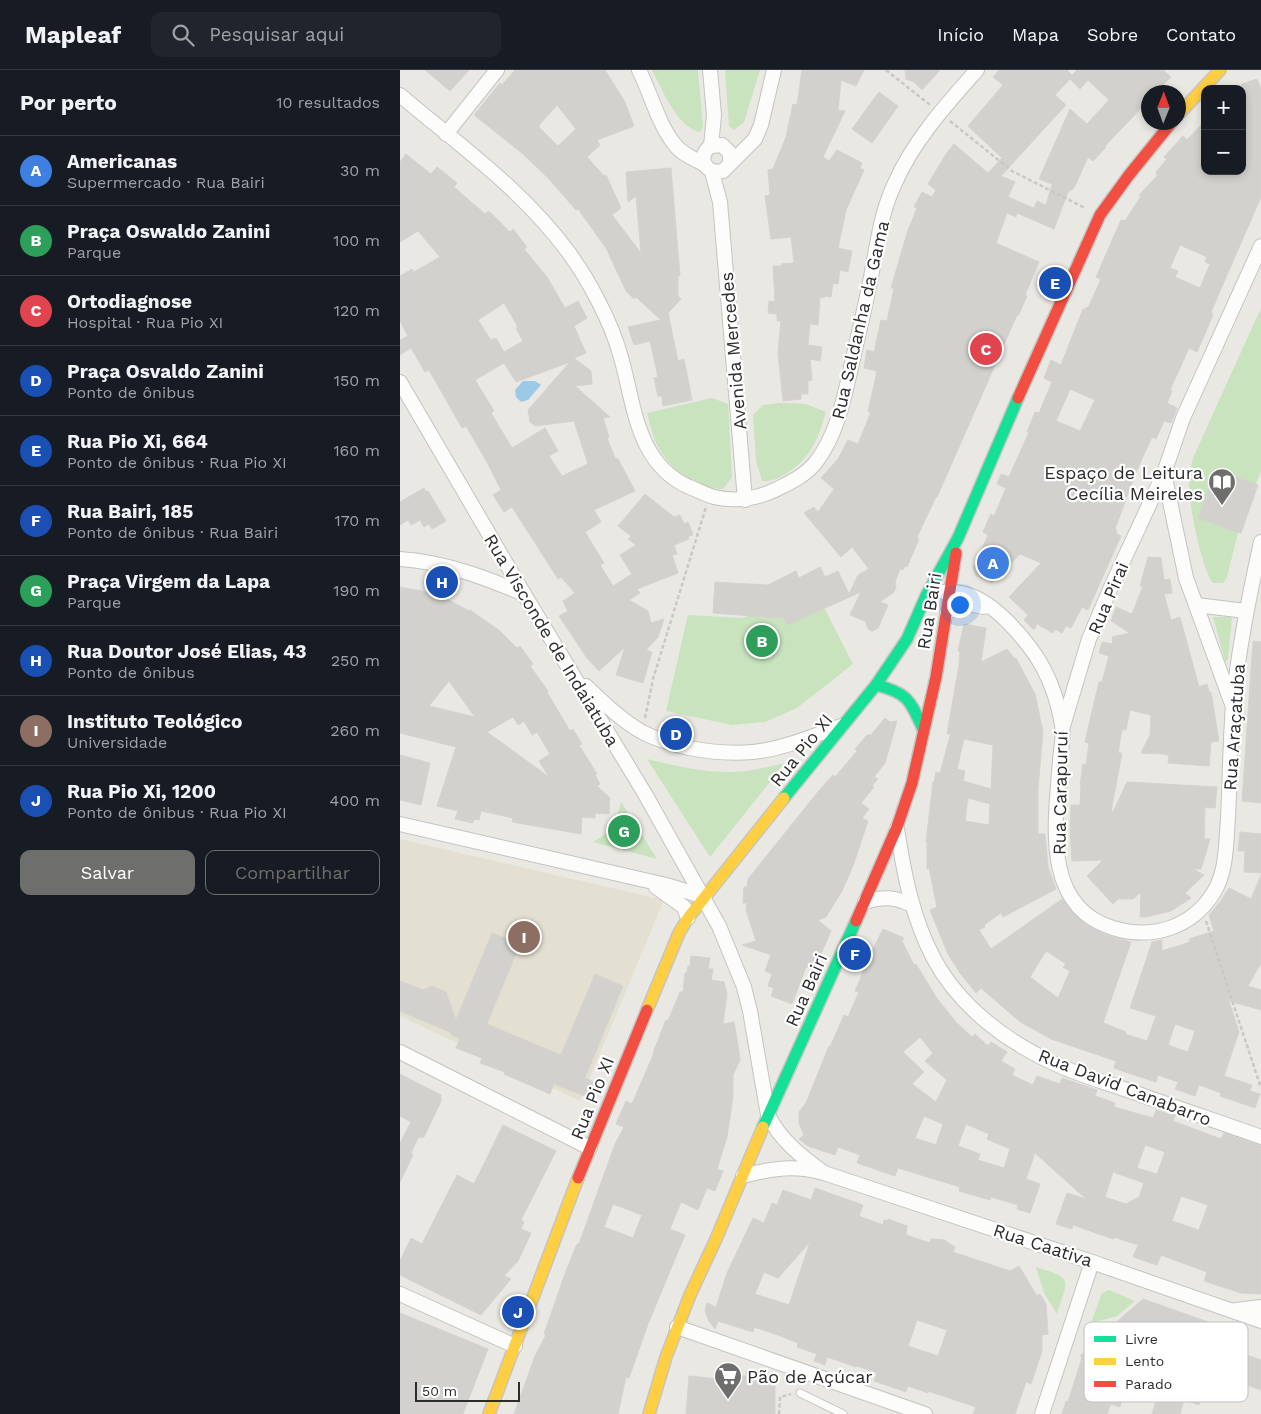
<!DOCTYPE html>
<html lang="pt">
<meta charset="utf-8">
<style>
:root{--surface:#171b24;--page:#20242c;--text:#f1f3f6;--muted:#9ea1a6;--line:#363941;--accent:#6e6e6c}
body{margin:0;font-family:"Work Sans",sans-serif;background:var(--page);color:var(--text)}
.controls{position:absolute;right:15px;top:15px;display:grid;overflow:hidden;border-radius:10px;box-shadow:0 2px 8px #0003}
.controls button{width:45px;height:45px;display:grid;place-items:center;padding:0;border:0;border-bottom:1px solid var(--line);background:var(--surface);color:var(--text);font:25px sans-serif}
.compass{position:absolute;left:741px;top:15px;width:45px;height:45px;border-radius:50%;background:var(--surface);box-shadow:0 2px 8px #0003;rotate:1deg}
.scale{position:absolute;left:15px;bottom:12px;width:105px;box-sizing:border-box;padding-left:5px;border:2px solid #2c2c2c;border-top:0;font-size:14px;line-height:18px;white-space:nowrap;color:#2c2c2c;-webkit-text-stroke:4px #fff;paint-order:stroke}
.you{position:absolute;left:559px;top:534px;width:18px;height:18px;margin:-12px;border:4px solid #fff;border-radius:50%;background:#1a73e8;box-shadow:0 0 0 8px #1a73e833}
.badge{display:grid;place-items:center;width:32px;height:32px;border-radius:50%;background:var(--accent);color:#fff;font-size:16px;font-weight:700}
.pin{position:absolute;translate:-50% -50%;border:2px solid #fff;box-shadow:0 1px 5px #0006}
.list{margin:0;padding:0;list-style:none}
h2{display:flex;justify-content:space-between;align-items:center;height:65px;margin:0;padding:0 20px;font-size:21px}
h2 small{font-size:16px;font-weight:400;color:var(--muted)}
.list li{display:grid;grid-template-columns:32px 1fr auto;gap:15px;align-items:center;box-sizing:border-box;height:70px;padding:0 20px;border-top:1px solid var(--line)}
.list b{display:block;font-size:19px;white-space:nowrap}
.list p{margin:0;font-size:16px;white-space:nowrap;color:var(--muted)}
.list em{font-size:16px;font-style:normal;color:var(--muted)}
.actions{display:flex;gap:10px;padding:15px 20px}
.actions a{flex:1;padding:11px 0;border:1px solid var(--accent);border-radius:10px;text-align:center;font-size:18px;color:var(--accent)}
.actions .main{background:var(--accent);color:#fff}
.icon{flex:none;width:28px;height:28px;fill:none;stroke:currentColor;stroke-width:2;stroke-linecap:round;stroke-linejoin:round}
.map{position:relative;flex:none;width:861px;height:1344px;overflow:hidden}
header{display:flex;align-items:center;gap:30px;box-sizing:border-box;height:70px;padding:0 25px;background:var(--surface);border-bottom:1px solid var(--line)}
header strong{font-size:24px}
nav{display:flex;gap:28px;margin-inline-start:auto;font-size:18px}
.search{width:350px;height:45px;background:var(--page);display:flex;align-items:center;gap:12px;box-sizing:border-box;padding:0 18px;border-radius:10px;color:var(--muted);font-size:19px}
main{display:flex}
aside{flex:1;background:var(--surface)}
.map>svg:first-child{display:block}
</style>
<header>
<strong>Mapleaf</strong>
<div class="search"><svg class="icon" aria-label="search" viewBox="0 0 24 24"><circle cx="10" cy="10" r="6"/><path d="M15 15l6 6"/></svg>Pesquisar aqui</div>
<nav><a>Início</a><a>Mapa</a><a>Sobre</a><a>Contato</a></nav>
</header>
<main>
<aside>
<h2>Por perto<small>10 resultados</small></h2>
<ul class="list">
<li><span class="badge" style="background:#3f7fe0">A</span><div><b>Americanas</b><p>Supermercado · Rua Bairi</p></div><em>30 m</em></li>
<li><span class="badge" style="background:#2e9e5b">B</span><div><b>Praça Oswaldo Zanini</b><p>Parque</p></div><em>100 m</em></li>
<li><span class="badge" style="background:#e0444e">C</span><div><b>Ortodiagnose</b><p>Hospital · Rua Pio XI</p></div><em>120 m</em></li>
<li><span class="badge" style="background:#1a4fb4">D</span><div><b>Praça Osvaldo Zanini</b><p>Ponto de ônibus</p></div><em>150 m</em></li>
<li><span class="badge" style="background:#1a4fb4">E</span><div><b>Rua Pio Xi, 664</b><p>Ponto de ônibus · Rua Pio XI</p></div><em>160 m</em></li>
<li><span class="badge" style="background:#1a4fb4">F</span><div><b>Rua Bairi, 185</b><p>Ponto de ônibus · Rua Bairi</p></div><em>170 m</em></li>
<li><span class="badge" style="background:#2e9e5b">G</span><div><b>Praça Virgem da Lapa</b><p>Parque</p></div><em>190 m</em></li>
<li><span class="badge" style="background:#1a4fb4">H</span><div><b>Rua Doutor José Elias, 43</b><p>Ponto de ônibus</p></div><em>250 m</em></li>
<li><span class="badge" style="background:#8d6e63">I</span><div><b>Instituto Teológico</b><p>Universidade</p></div><em>260 m</em></li>
<li><span class="badge" style="background:#1a4fb4">J</span><div><b>Rua Pio Xi, 1200</b><p>Ponto de ônibus · Rua Pio XI</p></div><em>400 m</em></li>
</ul>
<div class="actions"><a class="main">Salvar</a><a>Compartilhar</a></div>
</aside>
<div class="map">
<svg width="861" height="1344" viewBox="0 0 861 1344">
<rect width="100%" height="100%" fill="#eae8e2"/>
<polygon fill="#e4e0d1" points="0,769 264,830 180,1031 0,946"/>
<g fill="#c8e3be">
<path d="M252,0H298L303,57L300,62C277,57 262,19 252,0Z"/>
<polygon points="325,0 360,0 344,52 334,60 329,56"/>
<path d="M861,238V401L841,451L827,507L823,513H813C802,500 790,438 789,419C789,409 790,398 793,388Z"/>
<path d="M312,328L328,334L332,407L323,419C294,419 269,398 256,373C252,364 250,353 247,343Z"/>
<path d="M380,333L406,334L426,342C418,368 412,387 387,403C377,409 374,411 362,411L356,390L353,345L363,335Z"/>
<polygon points="415,520 453,594 397,638 365,652 332,655 266,641 288,545 341,548 385,536"/>
<polygon points="813,547 832,547 828,590 825,591"/>
<path d="M247,689C280,697 313,705 347,701C359,699 372,696 385,693L310,787Z"/>
<path d="M221,732L257,789L193,772C212,762 216,752 221,732Z"/>
<path d="M636,1197C674,1209 668,1208 657,1244L644,1223Z"/>
<polygon points="709,1220 735,1231 717,1246 691,1253 702,1223"/>
</g>
<polygon fill="#9cc9e6" points="123,311 135,311 141,315 128,330 121,332 116,327 115,320"/>
<g fill="#d3d1cd" stroke="#d5d3ce" fill-rule="evenodd">
<polygon points="25,0 69,0 50,21"/>
<path d="M115,0H205L224,30L234,56L197,70L200,75L187,87L204,106L206,105L221,138L212,145L241,183L236,126L228,132L226,102L271,98L280,206H278V226L281,229L268,243L278,291L284,289L292,330L263,336L262,326H258L254,308L258,307L250,271L234,275L228,257L261,250L236,227L234,229L226,221L206,178L178,139L176,140L149,109L123,84L74,45L100,13L102,15ZM157,35L176,59L158,76L139,57L140,54Z"/>
<polygon points="402,0 464,0 456,16 441,10 438,40 445,41 423,87 429,91 437,80 462,93 460,98 464,100 446,140 438,178 452,181 448,202 440,200 438,214 433,213 431,227 425,226 424,228 420,227 418,255 410,254 408,275 422,277 420,291 410,289 412,310 408,311 408,324 401,324 401,329 383,331 378,283 381,251 377,251 377,244 368,243 369,231 375,232 373,196 381,196 381,194 394,193 391,167 371,169 365,126 370,125 368,100 373,99 386,67 393,34 397,35"/>
<polygon points="505,0 540,0 522,20 514,12 506,9"/>
<path d="M599,0H667L672,5L677,0H763L771,7L756,22H748V31L705,76L706,77L693,91L688,87L674,118L668,122L654,159L617,143L616,147L607,143L596,173L639,192L625,225L627,226L618,246L617,245L537,427H536L518,465L517,469H519L507,497L505,496L503,500L500,499L495,512L496,517L494,522L480,532L488,535L478,558L472,561L468,559L465,551L450,545L461,522L387,555L383,546L377,548L313,543L315,512L368,515L396,501L399,508L420,497L425,507L438,501L449,524L458,505L469,499L452,477L441,487L404,443L414,437L418,442L434,419L421,408L438,389L448,370L458,374L471,342H468L477,301L464,298L467,280L474,282L481,250L487,251L494,218H491L507,163L517,138L514,137L522,122L532,127L536,120L528,114L546,84L554,74L588,103L602,88L568,56L603,15L593,7ZM670,9L680,19L688,10L709,30L687,54L670,39L639,109L652,114L646,135L637,131L634,138L608,127L615,112L601,106L666,35L655,25Z"/>
<path d="M857,9L861,19V127L811,242L813,245L797,282L789,278L770,320L772,321L767,333L777,338L771,353L764,351L756,369L752,367L736,402L715,459L717,460L716,463L721,466L688,540L682,537L671,558L666,556L662,563L655,559L653,563L637,554L634,560L624,550L628,545L609,527L641,493L620,484L592,513L576,506L573,498L588,465L583,462L591,444L594,446L606,418L597,414L601,404L609,407L629,362H627L635,342L639,343L652,312L644,308L651,290L661,295L683,239L685,240L686,237L688,238L701,209L696,207L721,150L725,151L741,126L739,125L757,106L756,102L767,89L764,87L783,66L787,70L805,51V101H842V14ZM780,175L807,187L805,192L810,194L800,218L775,207L778,201L770,198ZM670,319L695,330L680,361L656,351Z"/>
<polygon points="479,22 498,36 472,73 452,59"/>
<path d="M6,84L31,104L37,97L57,113L54,117L85,144L89,141L110,162L113,159L127,177L124,179L147,207L165,238L178,231L187,248L174,256L186,283L174,288L191,301L192,314L175,316L210,347L203,348L209,367L207,368L215,388L218,389L235,421L194,440L201,452L185,462L204,493L200,495L213,516L232,504L220,485L236,475L228,469L231,466L218,456L245,424L274,447L280,445L284,454L288,452L293,465L288,466L289,469L274,475L277,484L272,485L278,503L237,519L240,523L229,530L248,541L251,553L264,549L258,567L246,580L252,582L243,613L216,605L225,577L199,601L187,588L159,546L168,541L163,531L175,523L161,507L158,509L112,437L104,442L93,425L101,420L87,392L66,356L62,358L29,300L25,302L11,278L0,285V270L8,266L0,251V206L12,199L14,202L40,187L18,161L0,172V92ZM104,233L118,257L116,258L123,271L104,282L96,268L91,270L78,250ZM170,292L128,340L130,352L135,356L174,351L188,394L162,406L149,386L158,381L145,358L112,378L91,343L94,341L75,310L104,293L116,312Z"/>
<polygon points="815,400 858,415 841,463 798,448"/>
<polygon points="24,418 26,422 28,421 46,451 32,459 29,454 24,457 20,450 11,455 8,450 0,455 0,432"/>
<polygon points="748,487 761,488 764,510 770,509 772,523 764,524 771,550 780,547 799,617 807,614 809,622 811,622 819,671 811,672 809,696 768,693 769,685 766,685 766,684 741,683 750,665 751,645 730,640 726,660 722,660 718,683 722,683 711,742 713,742 727,712 817,717 815,738 805,737 804,769 810,769 801,799 793,799 804,805 785,823 791,828 771,841 746,847 740,847 741,822 733,829 718,829 713,834 687,806 703,790 672,791 670,759 671,735 680,735 681,715 680,715 683,694 686,695 689,673 685,672 689,654 699,612 702,612 709,586 699,583 702,572 713,574 712,567 730,563 711,551 716,537 732,544 743,516 740,516"/>
<path d="M0,517L22,521L45,528L69,541L70,540L100,561L117,578L120,576L133,594L130,596L148,621L147,622L170,661L173,659L182,674L179,675L197,704L195,705L200,714L197,716L210,728L209,744L195,743V748L182,747L181,764L112,752L113,748L81,741L79,750L74,749L73,753L55,749L58,741L37,736L56,677L0,663ZM49,611L75,647L29,636ZM113,647L118,655L124,651L132,665L137,662L150,684L139,691L149,707L87,662Z"/>
<path d="M564,554L586,558L581,592L607,579L615,589L616,588L635,624L643,662L638,719V764H645L648,797L656,819L603,847L601,843L584,855L585,857L579,860L591,879L662,829L686,855L706,865L731,872L703,953L726,962L725,964L747,971L756,946L730,938L752,872L762,870V881L790,872L789,869L814,861L809,845L820,832L829,818L851,829L861,805V893L848,916L861,920V940L829,931L839,962L824,1006L852,1015L850,1021L860,1024L855,1038L820,1026L821,1023L799,1015L795,1026L775,1019L778,1012L758,1005L756,1012L725,1002L714,998L716,991L651,969L619,951L581,918L576,923L560,903L548,884L530,840L537,837L529,798L527,799V772H526L533,712H534L536,702L540,703L550,666V664H547L559,595L560,581H558ZM564,669L593,675L591,719L563,711L565,701L557,699ZM568,728L590,734L589,755L565,751ZM646,881L666,894L663,897L670,901L658,928L630,907ZM775,954L795,961L788,982L768,975Z"/>
<polygon points="853,571 861,572 861,733 842,731"/>
<polygon points="485,648 490,652 497,651 485,693 474,707 478,709 472,716 474,717 461,733 469,739 462,748 468,751 453,796 442,821 426,847 418,850 431,861 414,900 406,897 392,934 371,926 374,918 368,916 372,904 365,901 371,885 342,875 356,871 346,840 347,833 343,833 344,817 347,817 348,809 417,723 433,705 435,707 457,681 455,679 467,665 471,665"/>
<polygon points="0,685 30,693 21,735 0,730"/>
<polygon points="840,762 861,764 861,803 844,802 845,781 838,781"/>
<path d="M483,859L504,868L502,871L514,895L516,894L536,927L556,952L572,967L575,964L588,976L591,972L607,982L601,991L615,999L612,1005L633,1015L637,1006L660,1014L662,1008L697,1020L695,1026L715,1033L714,1037L753,1048L756,1040L775,1046L773,1051L821,1069L824,1063L861,1076V1224L841,1223L804,1211L807,1202L761,1185L757,1195L733,1187L738,1175L714,1167L713,1169L673,1155L672,1159L656,1154L667,1123L686,1129L635,1083L626,1109L640,1114L630,1143L617,1139L618,1135L591,1127L590,1130L559,1121L560,1117L498,1098L495,1106L457,1093L460,1085L438,1077L435,1085L408,1076L399,1069L404,1065L399,1053V1042L406,1033L429,976L430,977L444,945L448,947L459,922L455,921L471,883ZM520,967L533,983L525,991L547,1010L536,1032L512,1014L524,1002L503,982ZM524,1046L543,1054L536,1075L515,1068ZM566,1054L589,1064L587,1069L610,1079L604,1098L578,1090L580,1084L558,1076ZM745,1075L765,1082L757,1104L737,1098ZM713,1102L744,1113L739,1127L726,1134L705,1127ZM781,1126L808,1135L799,1160L772,1151Z"/>
<polygon points="92,863 120,874 87,954 161,985 195,904 223,916 185,1008 197,1013 190,1028 154,1014 150,1024 104,1004 105,1002 80,993 82,988 56,978 60,968 51,965 52,963 0,941 0,911 23,920 32,916 46,922 56,950"/>
<path d="M291,886L310,888L308,899H313L311,910L324,912L327,924L323,954L334,952L338,975L340,990L333,1005V1026L327,1067L317,1099L323,1101L315,1121L307,1118L298,1140L281,1132L270,1159L285,1165L248,1254L229,1308L226,1307L218,1344H114L135,1286L146,1265L144,1264L166,1201L177,1174H179L215,1074L224,1057L216,1054L226,1031L232,1034L254,983H253L266,950L268,951L280,922H283L285,903H287L288,896H290ZM213,1134L242,1145L233,1168L204,1157Z"/>
<polygon points="0,1004 41,1025 41,1031 24,1067 18,1068 11,1083 13,1085 0,1112 0,1073 11,1052 0,1046"/>
<polygon points="103,1055 156,1081 121,1150 124,1152 121,1159 131,1163 118,1191 104,1206 111,1209 81,1245 0,1205 0,1191 11,1168 22,1174 57,1105 74,1114"/>
<path d="M415,1118L463,1135L459,1146L483,1155L484,1150L487,1151L488,1149L507,1156L506,1165L530,1173L531,1169L544,1170L555,1177L553,1182L610,1201L619,1196L637,1226L640,1224L646,1234L648,1264L642,1265V1281L631,1314L626,1312L615,1344H573L576,1337L528,1321V1323L508,1316L506,1322L474,1311L477,1303L457,1296L456,1297L427,1287L425,1295L414,1291L417,1284L397,1277L398,1273L378,1265L354,1257L353,1262L318,1251L315,1259L309,1251L305,1241L307,1233L316,1237L327,1203L353,1148L364,1153L372,1133L377,1135L383,1120L411,1130ZM410,1172L389,1235L355,1224L364,1202L378,1208ZM517,1250L547,1260L538,1286L508,1276Z"/>
<polygon points="743,1229 825,1258 799,1335 784,1330 780,1344 752,1344 759,1322 739,1315 734,1330 723,1327 720,1337 711,1334 707,1344 662,1344 666,1331 668,1332 682,1288 680,1286 696,1271 701,1275 716,1259 713,1255"/>
<polygon points="0,1243 88,1279 63,1344 0,1344"/>
<polygon points="841,1283 861,1290 861,1320 832,1310"/>
<polygon points="346,1301 361,1302 360,1312 370,1313 370,1316 375,1316 375,1344 286,1344 289,1306 318,1309 318,1304 346,1306"/>
</g>
<g fill="none" stroke-linecap="round" stroke-linejoin="round">
<g stroke="#c4c3c2" stroke-width="9">
<polyline id="lane" points="400,1323 443,1344"/>
</g>
<g stroke="#c4c3c2" stroke-width="16">
<g id="street">
<path d="M239,0C251,24 258,54 275,75C282,84 294,89 304,94"/>
<polyline points="310,0 314,45 311,76"/>
<path d="M0,25C59,75 123,120 169,183C189,210 211,252 220,284C235,334 235,392 289,417C298,420 306,425 314,427C336,432 357,429 377,419C391,412 406,405 416,392C436,366 443,333 450,302C457,270 465,238 471,207C477,175 481,142 495,113C514,70 546,35 577,0"/>
<polyline points="46,64 97,0"/>
<path d="M330,93V83L322,75L311,76C296,86 305,105 323,101L355,69L361,55L374,0"/>
<polyline points="312,102 320,132 345,430"/>
<path d="M0,312L124,524L245,724L319,856L344,917L350,941L368,1045C380,1070 402,1087 424,1103"/>
<polyline points="764,403 786,508 832,634"/>
<path d="M0,489C44,492 84,507 124,524"/>
<path d="M543,522C571,520 590,534 609,553C639,584 654,611 662,654C664,665 661,679 660,690C656,748 640,836 713,858C752,870 792,858 814,822C827,801 826,772 828,748C830,710 830,673 833,635C838,580 849,526 861,472"/>
<polyline points="796,535 846,541"/>
<path d="M547,543C559,530 567,534 584,537"/>
<path d="M186,616C204,633 221,650 242,662C257,670 272,674 289,678C310,682 331,684 353,682C383,679 413,666 441,656"/>
<polyline points="663,656 689,569 711,517 764,403 783,348 861,176"/>
<polyline points="0,754 266,815 305,827"/>
<path d="M497,759C504,803 512,847 533,887C559,937 609,974 660,996C685,1007 711,1014 736,1023C777,1038 819,1052 861,1067"/>
<polyline points="256,817 284,837 288,848"/>
<path d="M465,832C483,826 495,827 512,835"/>
<polyline points="0,982 190,1078"/>
<path d="M343,1106C374,1098 394,1095 424,1103L692,1192L861,1251"/>
<polyline points="0,1224 115,1276"/>
<polyline points="836,1240 861,1237"/>
<polyline points="277,1257 525,1344"/>
<polyline points="642,1344 692,1192"/>
</g>
</g>
<g stroke="#c6c5c2" stroke-width="14">
<g id="fast">
<path d="M476,615C508,623 510,630 523,659"/>
<polyline points="384,728 476,615 507,569 526,526 558,468 618,328"/>
<polyline points="363,1057 456,851"/>
</g>
</g>
<g stroke="#c6c5c2" stroke-width="14">
<g id="slow">
<polyline points="778,45 820,0"/>
<polyline points="247,940 279,863 288,848 384,728"/>
<polyline points="89,1344 178,1108"/>
<polyline points="249,1344 266,1287 290,1225 316,1169 363,1057"/>
</g>
</g>
<g stroke="#c6c5c2" stroke-width="14">
<g id="jam">
<polyline points="618,328 700,145 729,105 772,52"/>
<polyline points="456,851 497,757 512,713 536,607 556,483"/>
<polyline points="178,1108 247,940"/>
</g>
</g>
<g stroke="#c8c8c7" stroke-width="2.5" stroke-dasharray="4 2.5" stroke-linecap="butt">
<polyline points="486,0 530,35"/>
<polyline points="550,51 612,101 685,138"/>
<polyline points="245,648 253,609 306,437"/>
<polyline points="806,851 861,1018"/>
<polyline points="379,1344 380,1327 391,1324"/>
</g>
<use href="#lane" stroke="#fcfcfb" stroke-width="7"/>
<use href="#street" stroke="#fcfcfb" stroke-width="14"/>
<use href="#fast" stroke="#16e098" stroke-width="11"/>
<use href="#slow" stroke="#ffcf43" stroke-width="11"/>
<use href="#jam" stroke="#f24e42" stroke-width="11"/>
</g>
<defs>
<g id="library-pin" transform="scale(1.4375)"><path d="M0 17L-7.5 6A9.5 9.5 0 1 1 7.5 6Z" fill="#6e6e6c" stroke="#fff"/><path d="M-6-4Q-3-5.5-.7-3.5V5Q-3 3-6 4ZM6-4Q3-5.5 .7-3.5V5Q3 3 6 4Z" fill="#fff"/></g>
<g id="supermarket-pin" transform="scale(1.4375)"><path d="M0 17L-7.5 6A9.5 9.5 0 1 1 7.5 6Z" fill="#6e6e6c" stroke="#fff"/><path d="M-6-5.5h2.5l.6 2H6L4.5 2H-2.5L-4.4-4H-6ZM-1.5 3.2a1.3 1.3 0 1 0 .1 0ZM3 3.2a1.3 1.3 0 1 0 .1 0Z" fill="#fff"/></g>
</defs>
<g fill-rule="evenodd">
<use href="#library-pin" x="822" y="412"/>
<use href="#supermarket-pin" x="328" y="1306"/>
</g>
<g text-anchor="middle" dominant-baseline="central" stroke-width="4.5" stroke-linejoin="round" paint-order="stroke">
<g font-size="18" fill="#2c2c2c" stroke="#fff">
<text transform="translate(460 250) rotate(-77)">Rua Saldanha da Gama</text>
<text transform="translate(333 281) rotate(-95)">Avenida Mercedes</text>
<text transform="translate(708 528) rotate(-67)">Rua Pirai</text>
<text transform="translate(529 541) rotate(-81)">Rua Bairi</text>
<text transform="translate(152 570) rotate(59)">Rua Visconde de Indaiatuba</text>
<text transform="translate(834 657) rotate(-86)">Rua Araçatuba</text>
<text transform="translate(401 680) rotate(-51)">Rua Pio XI</text>
<text transform="translate(660 723) rotate(-89)">Rua Carapuruí</text>
<text transform="translate(406 920) rotate(-66)">Rua Bairi</text>
<text transform="translate(725 1017) rotate(21)">Rua David Canabarro</text>
<text transform="translate(192 1028) rotate(-68)">Rua Pio XI</text>
<text transform="translate(643 1175) rotate(18)">Rua Caativa</text>
</g>
<g font-size="18" fill="#2c2c2c" stroke="#fff" text-anchor="end">
<text x="803" y="402">Espaço de Leitura<tspan x="803" dy="21">Cecília Meireles</tspan></text>
<text x="347" y="1306" text-anchor="start">Pão de Açúcar</text>
</g>
</g>
<rect x="684" y="1252" width="164" height="80" rx="8" fill="#fff" stroke="#c0c0c0" stroke-width="1"/>
<rect x="694" y="1266" width="22" height="6" fill="#16e098"/>
<rect x="694" y="1288" width="22" height="7" fill="#ffcf43"/>
<rect x="694" y="1311" width="22" height="6" fill="#f24e42"/>
<g font-size="14" fill="#2c2c2c">
<text x="725" y="1274">Livre</text>
<text x="725" y="1296">Lento</text>
<text x="725" y="1319">Parado</text>
</g>
</svg>
<div class="controls">
<button>+</button>
<button>−</button>
</div>
<svg class="compass" viewBox="-18 -18 36 36"><path d="M0-13l5 13h-10z" fill="#e53935"/><path d="M0 13l5-13h-10z" fill="#9ea1a6"/></svg>
<div class="scale">50 m</div>
<div class="you"></div>
<div class="pin badge" style="left:593px;top:493px;background:#3f7fe0">A</div>
<div class="pin badge" style="left:362px;top:571px;background:#2e9e5b">B</div>
<div class="pin badge" style="left:586px;top:279px;background:#e0444e">C</div>
<div class="pin badge" style="left:276px;top:664px;background:#1a4fb4">D</div>
<div class="pin badge" style="left:655px;top:213px;background:#1a4fb4">E</div>
<div class="pin badge" style="left:455px;top:884px;background:#1a4fb4">F</div>
<div class="pin badge" style="left:224px;top:761px;background:#2e9e5b">G</div>
<div class="pin badge" style="left:42px;top:512px;background:#1a4fb4">H</div>
<div class="pin badge" style="left:124px;top:867px;background:#8d6e63">I</div>
<div class="pin badge" style="left:118px;top:1242px;background:#1a4fb4">J</div>
</div>
</main>
